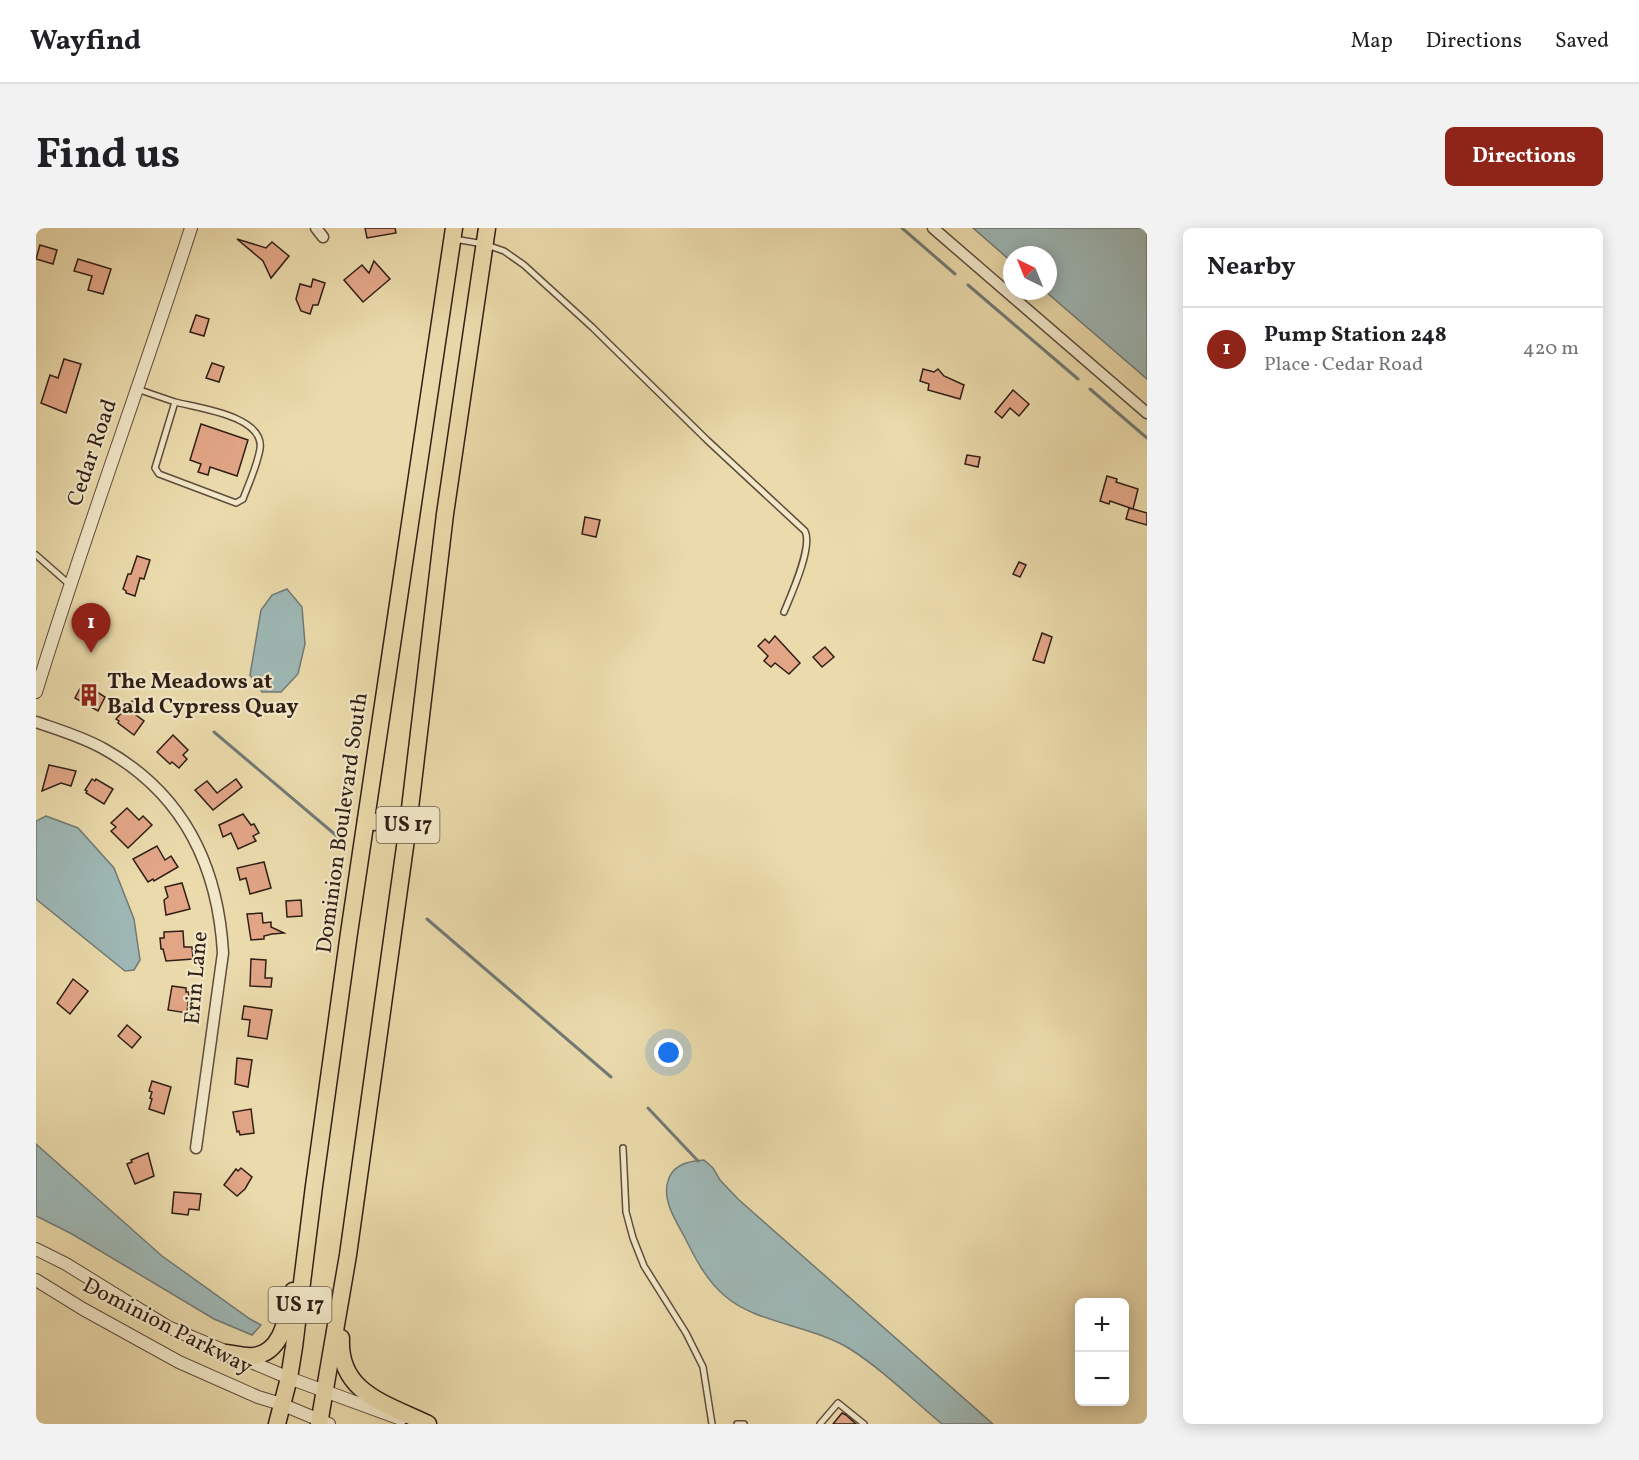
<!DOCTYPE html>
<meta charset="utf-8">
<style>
:root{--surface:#fff;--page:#f2f2f2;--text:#202124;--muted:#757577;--line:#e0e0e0;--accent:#8f2418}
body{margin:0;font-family:Vollkorn,serif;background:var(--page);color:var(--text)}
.controls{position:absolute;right:18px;bottom:18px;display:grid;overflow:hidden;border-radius:9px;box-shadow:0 3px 15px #0003}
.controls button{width:54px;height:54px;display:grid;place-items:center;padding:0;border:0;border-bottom:2px solid var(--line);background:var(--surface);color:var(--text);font:30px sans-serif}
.compass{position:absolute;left:967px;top:18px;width:54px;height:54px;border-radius:50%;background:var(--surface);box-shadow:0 3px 15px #0003;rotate:317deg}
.you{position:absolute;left:633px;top:825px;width:21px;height:21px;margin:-15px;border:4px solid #fff;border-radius:50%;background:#1a73e8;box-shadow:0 0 0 9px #1a73e833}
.badge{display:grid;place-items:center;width:39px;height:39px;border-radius:50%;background:var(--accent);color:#fff;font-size:20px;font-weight:700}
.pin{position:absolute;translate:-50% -50px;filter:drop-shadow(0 2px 3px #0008)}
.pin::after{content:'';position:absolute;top:32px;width:21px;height:18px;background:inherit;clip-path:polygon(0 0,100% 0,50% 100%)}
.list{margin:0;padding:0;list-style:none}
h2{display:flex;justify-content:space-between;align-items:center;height:78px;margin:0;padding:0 24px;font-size:26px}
h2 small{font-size:20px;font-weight:400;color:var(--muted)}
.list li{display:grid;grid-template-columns:39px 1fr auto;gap:18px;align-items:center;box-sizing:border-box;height:84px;padding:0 24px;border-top:2px solid var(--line)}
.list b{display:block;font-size:22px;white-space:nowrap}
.list p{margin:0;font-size:20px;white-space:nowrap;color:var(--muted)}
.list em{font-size:20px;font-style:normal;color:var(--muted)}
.map{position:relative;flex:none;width:1111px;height:1196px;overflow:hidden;border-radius:9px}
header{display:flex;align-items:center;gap:36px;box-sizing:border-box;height:84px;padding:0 30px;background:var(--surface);border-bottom:2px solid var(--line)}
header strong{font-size:28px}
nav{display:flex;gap:33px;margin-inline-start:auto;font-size:21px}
.intro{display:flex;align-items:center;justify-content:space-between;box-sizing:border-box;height:144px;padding:0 36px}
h1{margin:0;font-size:42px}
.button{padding:15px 27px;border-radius:9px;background:var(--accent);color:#fff;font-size:21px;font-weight:700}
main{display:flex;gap:36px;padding:0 36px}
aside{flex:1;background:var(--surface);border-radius:9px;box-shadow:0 3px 15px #0003}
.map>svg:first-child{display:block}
</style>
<header>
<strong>Wayfind</strong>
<nav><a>Map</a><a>Directions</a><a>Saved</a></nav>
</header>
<div class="intro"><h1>Find us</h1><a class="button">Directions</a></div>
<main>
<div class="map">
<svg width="1111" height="1196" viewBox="0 0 1111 1196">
<rect width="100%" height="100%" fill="#ebdbac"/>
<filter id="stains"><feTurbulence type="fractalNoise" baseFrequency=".00333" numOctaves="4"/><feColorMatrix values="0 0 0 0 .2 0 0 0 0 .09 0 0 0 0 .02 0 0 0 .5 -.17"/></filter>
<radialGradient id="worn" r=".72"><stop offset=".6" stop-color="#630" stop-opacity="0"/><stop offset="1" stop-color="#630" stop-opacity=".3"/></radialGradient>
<g fill="#9eb8b6" stroke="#727a76" stroke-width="1.5">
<polygon points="937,0 1111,0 1111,151 1009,63 1012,63 1012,27 976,27 976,34"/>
<polygon points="251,361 266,379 269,416 262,446 245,464 226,464 214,447 225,382 236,367"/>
<polygon points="10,588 42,600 78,640 98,691 104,732 98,742 89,743 0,671 0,593"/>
<polygon points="0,916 126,1028 214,1091 225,1097 216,1107 178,1091 36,1006 0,988"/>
<path d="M668,932L677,940L684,952L702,971L957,1196H906C876,1171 847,1142 814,1121C778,1098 719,1095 689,1068C670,1052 659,1030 648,1008C640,993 628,975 631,957C634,938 650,933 668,932Z"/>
</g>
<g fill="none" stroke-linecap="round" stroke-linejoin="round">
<g stroke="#727a76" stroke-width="3">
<polyline points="866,0 919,46"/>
<polyline points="932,57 1042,151"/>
<polyline points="1054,161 1111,210"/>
<polyline points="178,504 308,614"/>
<polyline points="391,691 575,849"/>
<polyline points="612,880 662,933"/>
</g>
</g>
<g fill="#e2a687" stroke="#301e16" stroke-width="1.5">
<polygon points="329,0 359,0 360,5 331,10"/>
<polygon points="201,11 230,20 236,14 253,28 235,50 227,33"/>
<polygon points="4,17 21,22 17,36 0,31"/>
<polygon points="42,31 75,41 67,66 52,62 56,48 38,43"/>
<polygon points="338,33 354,51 327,74 308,52 326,37 333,45"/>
<polygon points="277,51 289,55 282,77 277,77 274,86 265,83 260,71 264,56 275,59"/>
<polygon points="160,87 173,91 168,108 154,104"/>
<polygon points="28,131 45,136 30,185 5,175 14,147 22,150"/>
<polygon points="176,135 188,139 183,154 170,150"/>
<polygon points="887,141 898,144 902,141 908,148 928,157 924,171 892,162 893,156 884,153"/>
<polygon points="977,162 993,176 983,188 974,180 966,190 959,184"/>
<polygon points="165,196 212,212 201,248 174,239 172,247 162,244 165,236 154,232"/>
<polygon points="931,227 944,229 942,239 929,236"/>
<polygon points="1071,248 1081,251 1080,254 1102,261 1097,281 1111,285 1111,297 1090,291 1093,280 1097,281 1074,273 1073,276 1064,273"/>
<polygon points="549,289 564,292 560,309 546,306"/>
<polygon points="101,328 114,332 108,351 104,350 99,368 90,365 90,363 87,361 92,346 95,346"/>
<polygon points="983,334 990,337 984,349 977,346"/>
<polygon points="1006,405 1016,409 1008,435 997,432"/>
<polygon points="739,408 764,435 753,446 739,435 735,439 728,433 732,428 722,418 729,411 733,415"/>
<polygon points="789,419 798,429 786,439 777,429"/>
<polygon points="47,455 69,469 62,483 39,470"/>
<polygon points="97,472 106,478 100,487 108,493 98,507 82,495 83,493 80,491"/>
<polygon points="137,507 152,522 147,527 151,531 143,540 136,534 134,536 121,524"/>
<polygon points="13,537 40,543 35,558 25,555 6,563"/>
<polygon points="56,551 59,553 60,551 77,561 68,576 50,565 51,563 49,562"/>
<polygon points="200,551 206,559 177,582 159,562 171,553 181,565"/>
<polygon points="91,580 103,592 107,588 116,597 92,620 75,603 80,599 75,595"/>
<polygon points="207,586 215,597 218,596 223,605 217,608 220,613 202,621 195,605 187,609 183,597"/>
<polygon points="121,618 129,632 135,628 142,639 118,653 117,651 112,654 97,631"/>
<polygon points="228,634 235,660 214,666 210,650 204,652 201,640"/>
<polygon points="146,655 154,681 130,687 128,672 132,669 129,659"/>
<polygon points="265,672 266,688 251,689 250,673"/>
<polygon points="226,685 227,695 235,694 235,699 248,705 236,706 228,708 228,711 215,712 211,686"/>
<polygon points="147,703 148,719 156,719 157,731 130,733 127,721 125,721 124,710 128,710 128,704"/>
<polygon points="215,731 230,732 229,750 236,750 235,759 214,758"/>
<polygon points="37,751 52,763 34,786 21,775"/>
<polygon points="136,758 150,760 150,764 153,764 151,785 132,782"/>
<polygon points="208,778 236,782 231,811 212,808 214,792 206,791"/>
<polygon points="91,797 105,809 96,820 82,808"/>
<polygon points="201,830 216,832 212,859 199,856"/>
<polygon points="116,853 135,859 128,886 113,881 116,871 114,870 116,864 113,863"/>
<polygon points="215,881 218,905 204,907 203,903 201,904 197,884"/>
<polygon points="112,925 118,948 99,956 91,936 96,934 95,932"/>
<polygon points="205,940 216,949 209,961 201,968 188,957 200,941 202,943"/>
<polygon points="138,964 165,966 163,982 153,981 152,987 136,985"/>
<polygon points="806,1185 810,1187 820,1196 797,1196"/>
</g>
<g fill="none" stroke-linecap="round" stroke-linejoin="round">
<g stroke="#5f4d3c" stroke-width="8">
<g id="service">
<path d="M418,11L448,16L468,23L488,37L556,99L671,212L769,303C777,319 755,367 748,384"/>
<path d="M101,161L139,174L119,240L123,246L200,275L207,271C213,255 221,238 224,221C229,188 162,180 139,174"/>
<polyline points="0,327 33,356"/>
<polyline points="587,920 590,984 597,1010 608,1038 650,1105 667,1139 676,1196"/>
<polyline points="701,1196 708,1196"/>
<polyline points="784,1196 802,1175 828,1196"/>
</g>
</g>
<g stroke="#5f4d3c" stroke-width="13">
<g id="minor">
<polyline points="280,0 287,9"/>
<polyline points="897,0 1111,185"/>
<path d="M0,494C23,502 47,509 68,521C147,565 182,638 187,725L160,920"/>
</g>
</g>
<g stroke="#5f4d3c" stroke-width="14">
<g id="tertiary">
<path d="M0,464C48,308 105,155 155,0"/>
<polyline points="0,1021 30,1036 132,1099 253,1150 365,1191"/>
<polyline points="0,1052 47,1081 143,1134 222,1169 245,1176 293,1196"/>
</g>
</g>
<g stroke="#301e16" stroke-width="19">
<g id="trunk">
<polyline points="330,593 372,597"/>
<path d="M305,1110C302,1165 351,1176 392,1196"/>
<path d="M190,1125C198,1126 210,1129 218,1128C248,1124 251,1086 257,1063"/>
<polyline points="241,1196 253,1150 258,1119 278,958 313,705 418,0"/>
<polyline points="283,1196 312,1027 372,597 409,286 451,0"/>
</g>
</g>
<use href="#service" stroke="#f2e8c9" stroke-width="5"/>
<use href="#minor" stroke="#f2e8c9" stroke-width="10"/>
<use href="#tertiary" stroke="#f2e8c9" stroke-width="12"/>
<use href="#trunk" stroke="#ebdbac" stroke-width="16"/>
</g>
<defs>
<g id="building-bare" transform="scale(1.8)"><path d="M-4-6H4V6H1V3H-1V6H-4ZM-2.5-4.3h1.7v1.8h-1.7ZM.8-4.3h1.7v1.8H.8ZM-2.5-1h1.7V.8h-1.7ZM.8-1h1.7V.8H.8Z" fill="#8f2418" stroke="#f2e8c9" stroke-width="2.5" paint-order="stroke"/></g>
</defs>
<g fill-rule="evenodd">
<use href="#building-bare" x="53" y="467"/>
</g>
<g text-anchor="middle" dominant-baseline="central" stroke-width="4.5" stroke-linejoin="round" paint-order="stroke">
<g fill="#f2e8c9" stroke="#6a5b4c" stroke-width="1.5">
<rect x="340.5" y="579" width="63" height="36" rx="4.5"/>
<rect x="232.5" y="1059" width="63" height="36" rx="4.5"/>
</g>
<g font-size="21" font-weight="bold" fill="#301e16">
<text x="372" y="597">US 17</text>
<text x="264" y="1077">US 17</text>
</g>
<g font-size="22" fill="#301e16" stroke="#f2e8c9">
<text transform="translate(57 225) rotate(-71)">Cedar Road</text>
<text transform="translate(307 595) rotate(-82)">Dominion Boulevard South</text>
<text transform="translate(161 750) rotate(-85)">Erin Lane</text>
<text transform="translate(131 1099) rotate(27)">Dominion Parkway</text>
</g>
<g font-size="22" font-weight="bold" fill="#301e16" stroke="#f2e8c9" text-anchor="start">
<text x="71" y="454">The Meadows at<tspan x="71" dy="25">Bald Cypress Quay</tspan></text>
</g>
</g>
<rect width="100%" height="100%" filter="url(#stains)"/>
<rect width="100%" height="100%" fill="url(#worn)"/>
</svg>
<div class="controls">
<button>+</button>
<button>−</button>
</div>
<svg class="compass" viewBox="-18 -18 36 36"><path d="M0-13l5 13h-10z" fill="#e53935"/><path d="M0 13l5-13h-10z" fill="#757577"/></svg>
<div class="you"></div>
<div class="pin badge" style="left:55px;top:425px">1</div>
</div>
<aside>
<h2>Nearby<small></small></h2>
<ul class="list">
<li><span class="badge">1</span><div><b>Pump Station 248</b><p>Place · Cedar Road</p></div><em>420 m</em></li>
</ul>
</aside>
</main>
